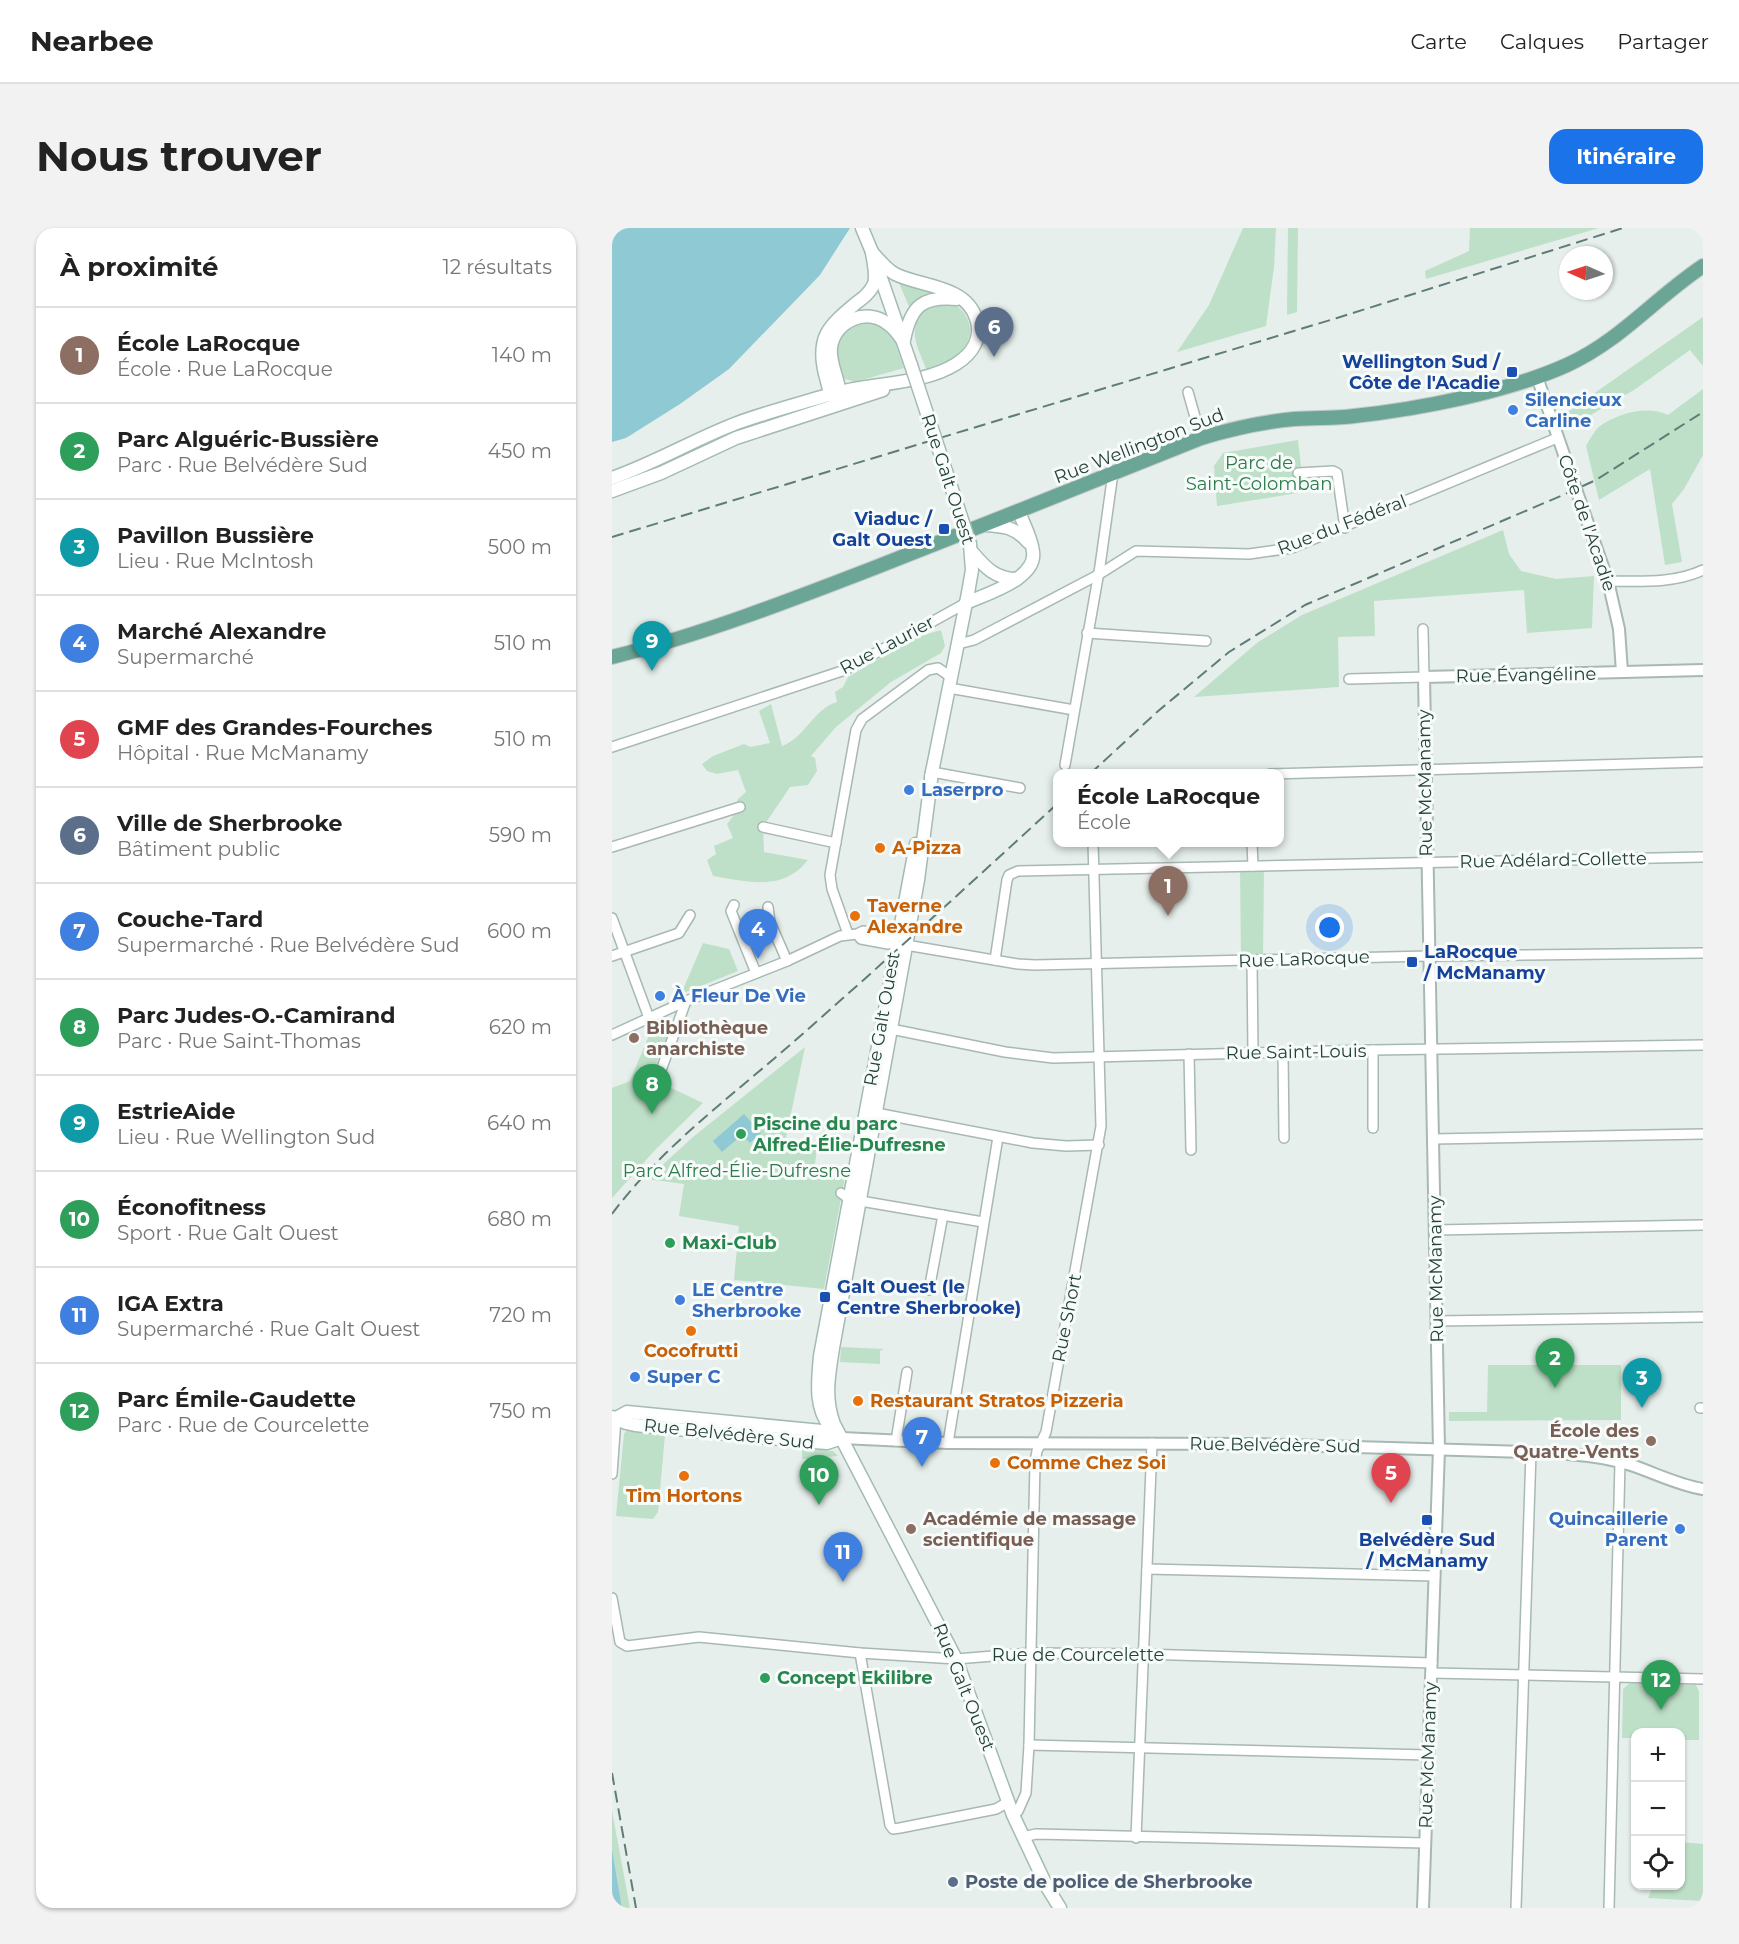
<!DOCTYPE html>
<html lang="fr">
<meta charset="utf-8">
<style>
:root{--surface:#fff;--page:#f2f2f2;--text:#222;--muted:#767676;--line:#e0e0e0;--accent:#1a73e8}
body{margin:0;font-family:Montserrat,sans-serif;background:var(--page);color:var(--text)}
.controls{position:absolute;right:18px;bottom:18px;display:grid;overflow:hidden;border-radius:12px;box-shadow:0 2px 4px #0004}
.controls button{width:54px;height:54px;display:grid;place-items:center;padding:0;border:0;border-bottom:2px solid var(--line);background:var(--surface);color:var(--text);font:30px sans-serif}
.compass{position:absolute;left:947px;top:18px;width:54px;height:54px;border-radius:50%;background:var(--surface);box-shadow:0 2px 4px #0004;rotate:273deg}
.you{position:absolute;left:718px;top:700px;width:21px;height:21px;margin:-15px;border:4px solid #fff;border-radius:50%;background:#1a73e8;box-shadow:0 0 0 9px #1a73e833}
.badge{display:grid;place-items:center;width:39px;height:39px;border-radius:50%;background:var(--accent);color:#fff;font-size:20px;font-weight:700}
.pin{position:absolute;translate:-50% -50px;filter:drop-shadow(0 2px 3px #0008)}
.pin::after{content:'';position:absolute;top:32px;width:21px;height:18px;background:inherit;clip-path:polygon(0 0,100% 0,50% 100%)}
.popup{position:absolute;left:441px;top:541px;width:231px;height:78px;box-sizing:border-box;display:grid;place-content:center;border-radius:12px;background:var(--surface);filter:drop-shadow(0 2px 4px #0005);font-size:20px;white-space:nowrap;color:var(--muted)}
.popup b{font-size:22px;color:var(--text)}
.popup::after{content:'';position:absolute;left:50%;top:100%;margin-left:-12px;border:12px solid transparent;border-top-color:var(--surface)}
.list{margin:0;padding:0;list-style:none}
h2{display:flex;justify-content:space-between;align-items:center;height:78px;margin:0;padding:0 24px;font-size:26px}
h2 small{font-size:20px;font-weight:400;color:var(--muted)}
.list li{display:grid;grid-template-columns:39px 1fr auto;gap:18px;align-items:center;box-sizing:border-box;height:96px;padding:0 24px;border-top:2px solid var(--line)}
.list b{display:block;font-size:22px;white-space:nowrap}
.list p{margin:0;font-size:20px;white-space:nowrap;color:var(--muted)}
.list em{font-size:20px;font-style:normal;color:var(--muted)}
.icon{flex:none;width:33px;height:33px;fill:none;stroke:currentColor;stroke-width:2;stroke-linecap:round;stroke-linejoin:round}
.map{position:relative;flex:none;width:1091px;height:1680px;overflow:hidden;border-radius:18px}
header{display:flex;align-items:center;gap:36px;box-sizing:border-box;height:84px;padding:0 30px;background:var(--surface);border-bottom:2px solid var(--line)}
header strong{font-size:28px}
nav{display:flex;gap:33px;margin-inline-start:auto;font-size:21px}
.intro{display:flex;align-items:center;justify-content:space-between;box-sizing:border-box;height:144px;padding:0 36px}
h1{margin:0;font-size:42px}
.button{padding:15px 27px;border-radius:18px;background:var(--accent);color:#fff;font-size:21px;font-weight:700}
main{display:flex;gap:36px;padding:0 36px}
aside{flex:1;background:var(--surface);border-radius:18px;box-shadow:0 2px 4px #0004}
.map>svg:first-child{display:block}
</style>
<header>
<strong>Nearbee</strong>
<nav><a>Carte</a><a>Calques</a><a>Partager</a></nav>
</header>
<div class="intro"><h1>Nous trouver</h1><a class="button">Itinéraire</a></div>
<main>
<aside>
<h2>À proximité<small>12 résultats</small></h2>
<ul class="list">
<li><span class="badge" style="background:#8d6e63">1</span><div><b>École LaRocque</b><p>École · Rue LaRocque</p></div><em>140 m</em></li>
<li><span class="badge" style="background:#2e9e5b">2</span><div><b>Parc Alguéric-Bussière</b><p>Parc · Rue Belvédère Sud</p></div><em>450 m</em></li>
<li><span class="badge" style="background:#0f9aa8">3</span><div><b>Pavillon Bussière</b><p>Lieu · Rue McIntosh</p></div><em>500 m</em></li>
<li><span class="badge" style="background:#3f7fe0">4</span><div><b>Marché Alexandre</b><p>Supermarché</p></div><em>510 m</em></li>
<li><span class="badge" style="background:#e0444e">5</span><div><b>GMF des Grandes-Fourches</b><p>Hôpital · Rue McManamy</p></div><em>510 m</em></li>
<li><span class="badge" style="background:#5c6f8a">6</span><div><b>Ville de Sherbrooke</b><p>Bâtiment public</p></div><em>590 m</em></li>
<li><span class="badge" style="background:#3f7fe0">7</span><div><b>Couche-Tard</b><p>Supermarché · Rue Belvédère Sud</p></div><em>600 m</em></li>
<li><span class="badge" style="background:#2e9e5b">8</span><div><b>Parc Judes-O.-Camirand</b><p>Parc · Rue Saint-Thomas</p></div><em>620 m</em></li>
<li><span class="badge" style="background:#0f9aa8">9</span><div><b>EstrieAide</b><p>Lieu · Rue Wellington Sud</p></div><em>640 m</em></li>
<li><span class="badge" style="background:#2e9e5b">10</span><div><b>Éconofitness</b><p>Sport · Rue Galt Ouest</p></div><em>680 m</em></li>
<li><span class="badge" style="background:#3f7fe0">11</span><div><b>IGA Extra</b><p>Supermarché · Rue Galt Ouest</p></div><em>720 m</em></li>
<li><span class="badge" style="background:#2e9e5b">12</span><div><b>Parc Émile-Gaudette</b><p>Parc · Rue de Courcelette</p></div><em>750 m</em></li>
</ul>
</aside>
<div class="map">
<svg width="1091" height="1680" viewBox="0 0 1091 1680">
<rect width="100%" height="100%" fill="#e6efeb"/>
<g fill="#bfe0c8">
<polygon points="631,0 664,0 662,39 654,98 565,124 597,77"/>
<polygon points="676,0 686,0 685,84 675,87"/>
<polygon points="858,0 987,0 814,51 813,43 857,23"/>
<polygon points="285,50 322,62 306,72 298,81"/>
<path d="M333,75C337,76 343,77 346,79C361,90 362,114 349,126C340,134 326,138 315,143C305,116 295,106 312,79Z"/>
<polygon points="1091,89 1091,138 1078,122 1022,162 963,196 951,195 947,190"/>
<path d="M243,93L268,96L281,108L292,140L243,154L233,151C224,139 221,120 229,107C232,102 239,97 243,93Z"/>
<path d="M1091,161V227L1072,261L1060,276L1070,334L1053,337L1038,241L987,272L974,218C978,211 982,203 988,198C1006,185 1036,177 1056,187Z"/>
<polygon points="686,212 692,264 605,278 602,238 611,225"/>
<polygon points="891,302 897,326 909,343 944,351 982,348 980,400 915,405 912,362 762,373 763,408 726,409 727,459 582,469 646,414 690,387"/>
<path d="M329,402L333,418L329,425L279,454L224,499L199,528L203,530L205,543L196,557L178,559L151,599L152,624L196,632C192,636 188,642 182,645C159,661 127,652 101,648L95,632L104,626L102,618L121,610L115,596L128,579L125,572L134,564L126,542L105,546L95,543L90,536L101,528L132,516L138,519L158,515L147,483L159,476L170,518C193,510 201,481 225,474L223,464L231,459L236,449L302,410Z"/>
<polygon points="652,638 651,732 629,733 628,639"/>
<polygon points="91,715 117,721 126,743 69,766"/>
<polygon points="55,792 57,793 59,801 38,850 91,875 43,922 0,970 0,860 18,853 40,800"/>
<polygon points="193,819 173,914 205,920 202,944 233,949 212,1061 122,1052 127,998 67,988 72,956 35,951 81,909"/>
<polygon points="229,1119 272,1121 268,1123 268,1136 228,1134"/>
<polygon points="876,1137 1009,1137 1009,1192 837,1193 837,1184 875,1184"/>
<polygon points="15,1202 53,1207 46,1284 41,1291 4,1288 12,1206"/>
<polygon points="190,1220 221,1223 226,1228 190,1231"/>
<polygon points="1018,1455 1084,1457 1087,1463 1087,1512 1069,1512 1068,1504 1023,1504 1023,1510 1010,1510 1011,1461"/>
<polygon points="0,1583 18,1680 10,1680 0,1621"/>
<polygon points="1069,1614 1091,1616 1091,1673 1036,1670 1041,1658 1068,1658"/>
</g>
<g fill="#8ec9d4">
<polygon points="0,0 238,0 208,47 117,141 68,176 14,210 0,214"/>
<polygon points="132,886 149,905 138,915 130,907 110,924 101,913"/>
<polygon points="0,1621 10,1680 0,1680"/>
</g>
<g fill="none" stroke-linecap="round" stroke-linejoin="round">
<g stroke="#a8b8b2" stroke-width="12">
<g id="minor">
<polyline points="576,164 589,210"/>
<polyline points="686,245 721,243 725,245 733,300"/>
<path d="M996,353C1026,353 1062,356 1091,342"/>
<polyline points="475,405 594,413"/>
<polyline points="346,416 362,412 486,347 524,323 637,326 680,320 945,210"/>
<polyline points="737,451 812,449 811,401"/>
<polyline points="337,460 462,482"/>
<polyline points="0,519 233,442 354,375"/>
<polyline points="453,537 488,338 501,245"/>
<polyline points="320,544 408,560"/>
<polyline points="658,546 1091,534"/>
<polyline points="151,599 224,615"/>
<polyline points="640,614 641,638"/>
<polyline points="0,619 128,579"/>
<polyline points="122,677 119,683 144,745"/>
<polyline points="156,679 158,694 175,733"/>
<polyline points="0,690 37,790"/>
<polyline points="236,706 220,661 218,647 244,502 250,491 316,442 326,440 339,449"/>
<polyline points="245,706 249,711 276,716 284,714"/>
<polyline points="0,728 67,705 78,687"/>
<polyline points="383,732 395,652 397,647 406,643 1091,629"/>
<polyline points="640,733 641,824"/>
<polyline points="279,801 393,824 441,830 761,822 1091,817"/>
<polyline points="0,807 74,773 175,733 228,708 245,706 251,703 278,708 284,714 294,717 406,736 423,737 817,728 1091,725"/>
<polyline points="761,822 761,900"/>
<polyline points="671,824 672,910"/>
<polyline points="577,826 579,922"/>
<polyline points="47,848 74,773"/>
<polyline points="264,885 421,915 454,918 487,917"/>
<polyline points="821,911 1091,906"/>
<polyline points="229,965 237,971 371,994"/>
<polyline points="823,1002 1091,997"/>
<polyline points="317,1062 331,987"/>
<polyline points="825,1093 1091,1089"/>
<polyline points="1088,1180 1091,1180"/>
<polyline points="284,1213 295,1144"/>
<polyline points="336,1215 386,909"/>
<polyline points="0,1246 4,1190"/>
<polyline points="535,1341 823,1348"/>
<polyline points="0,1370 8,1414 15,1418 87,1409 248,1425 344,1431 419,1425 531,1426 820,1435"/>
<polyline points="248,1425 278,1597 281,1601 288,1600 384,1581 396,1574"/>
<polyline points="819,1445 1091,1451"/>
<polyline points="417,1517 816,1527"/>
<polyline points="401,1587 406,1583 414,1565 417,1517 423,1234 425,1223 434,1204 489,898 481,614"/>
<polyline points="411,1609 424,1606 813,1615"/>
<polyline points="524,1610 540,1215"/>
<polyline points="904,1680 919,1224"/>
<polyline points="997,1680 1008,1234"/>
</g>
</g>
<g stroke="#a8b8b2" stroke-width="14">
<g id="tertiary">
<polyline points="925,149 996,353 1007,401 1010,444"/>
<path d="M230,1210L336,1215L642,1216L944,1225C969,1227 994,1229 1019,1237C1043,1245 1066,1257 1091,1261"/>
<polyline points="811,1680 827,1221 812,449 1091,442"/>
</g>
</g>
<g stroke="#a4bbb3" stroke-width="15">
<g id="secondary">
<polyline points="250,0 260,24 299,137"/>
<path d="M292,112C299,78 310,68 345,71"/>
<path d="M228,169C228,152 217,137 219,119C223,93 254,79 276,96C282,100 287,107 291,113"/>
<path d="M222,171C216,164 216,155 213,146C204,109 217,98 243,76C251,70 258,65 262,56C265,47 261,33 260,24"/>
<path d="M0,250C43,235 83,211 125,195C155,184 186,176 216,167C256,154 309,158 344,136C360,126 371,110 364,90C353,57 309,59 283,46C274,41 267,32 260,24"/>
<polyline points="0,263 49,245 124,210 271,162"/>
<path d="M373,297C392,298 403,299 416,314"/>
<path d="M360,324C373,339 383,351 405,351"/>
<path d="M354,375C374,366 425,351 421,324C420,311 412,297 407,284"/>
<path d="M320,544L306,652L221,1120C217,1146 212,1170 222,1196L344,1431L401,1587L435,1659L448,1680"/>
<polyline points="319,549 356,365 360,342 358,316"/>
<polyline points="0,1189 14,1195 23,1197 189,1213 215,1215 230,1210"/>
<polyline points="4,1190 15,1184 210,1203 225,1208"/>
<path d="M218,1199C202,1178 206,1153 208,1128L304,616"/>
</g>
</g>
<g stroke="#c2cac8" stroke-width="16">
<path id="primary" d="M0,429C92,406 179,372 267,338C375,296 481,253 589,210C619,201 650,194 682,191C702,189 722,191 742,188C808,181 895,164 955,137C1008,113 1043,70 1091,38"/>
</g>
<use href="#minor" stroke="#fff" stroke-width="9"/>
<use href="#tertiary" stroke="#fff" stroke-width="10"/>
<use href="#secondary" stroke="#fff" stroke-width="12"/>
<use href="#primary" stroke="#6aa596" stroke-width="14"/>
<g stroke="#5f7d75" stroke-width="2" stroke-dasharray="12 6" stroke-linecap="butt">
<polyline points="0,309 725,90 1011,0"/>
<polyline points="478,546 545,484 617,424 693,377 951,267 984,252 1091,184"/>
<path d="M0,986C49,920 116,871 178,817C268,738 357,657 445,576"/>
<polyline points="0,1545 24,1680"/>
</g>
<g stroke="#a4bbb3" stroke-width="15" stroke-linecap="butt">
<polyline id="secondary-bridge" points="299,137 358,316"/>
</g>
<use href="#secondary-bridge" stroke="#fff" stroke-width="12"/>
</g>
<g fill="#1a4fb4" stroke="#f7fbf9" stroke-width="2">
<rect x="894" y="138" width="12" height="12" rx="3"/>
<rect x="326" y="295" width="12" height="12" rx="3"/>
<rect x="794" y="728" width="12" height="12" rx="3"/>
<rect x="207" y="1063" width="12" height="12" rx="3"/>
<rect x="809" y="1286" width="12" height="12" rx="3"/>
</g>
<g fill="#3f7fe0" stroke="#f7fbf9" stroke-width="2">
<circle cx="901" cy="182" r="6"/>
<circle cx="297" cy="562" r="6"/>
<circle cx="48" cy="768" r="6"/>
<circle cx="68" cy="1072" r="6"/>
<circle cx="23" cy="1149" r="6"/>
<circle cx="1068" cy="1301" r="6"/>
</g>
<g fill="#e8710a" stroke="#f7fbf9" stroke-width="2">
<circle cx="268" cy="620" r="6"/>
<circle cx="243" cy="688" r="6"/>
<circle cx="79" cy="1103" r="6"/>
<circle cx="246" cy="1173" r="6"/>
<circle cx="383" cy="1235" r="6"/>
<circle cx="72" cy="1248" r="6"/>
</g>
<g fill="#8d6e63" stroke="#f7fbf9" stroke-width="2">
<circle cx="22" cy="810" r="6"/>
<circle cx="1039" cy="1213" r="6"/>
<circle cx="299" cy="1301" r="6"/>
</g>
<g fill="#2e9e5b" stroke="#f7fbf9" stroke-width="2">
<circle cx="129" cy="906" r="6"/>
<circle cx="58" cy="1015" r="6"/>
<circle cx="153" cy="1450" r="6"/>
</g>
<circle fill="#5c6f8a" stroke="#f7fbf9" stroke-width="2" cx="341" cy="1654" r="6"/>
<g text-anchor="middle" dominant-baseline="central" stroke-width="6" stroke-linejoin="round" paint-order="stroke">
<g font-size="18" font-weight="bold" fill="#164399" stroke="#f7fbf9" text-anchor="end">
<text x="888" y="134">Wellington Sud /<tspan x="888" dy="21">Côte de l'Acadie</tspan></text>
<text x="320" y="291">Viaduc /<tspan x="320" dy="21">Galt Ouest</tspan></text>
<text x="812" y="724" text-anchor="start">LaRocque<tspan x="812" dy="21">/ McManamy</tspan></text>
<text x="225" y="1059" text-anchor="start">Galt Ouest (le<tspan x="225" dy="21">Centre Sherbrooke)</tspan></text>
<text x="815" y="1312" text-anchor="middle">Belvédère Sud<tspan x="815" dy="21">/ McManamy</tspan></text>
</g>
<g font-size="18" font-weight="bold" fill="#366cbe" stroke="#f7fbf9" text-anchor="start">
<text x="913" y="172">Silencieux<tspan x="913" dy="21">Carline</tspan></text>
<text x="309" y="562">Laserpro</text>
<text x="60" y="768">À Fleur De Vie</text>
<text x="80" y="1062">LE Centre<tspan x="80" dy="21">Sherbrooke</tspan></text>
<text x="35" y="1149">Super C</text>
<text x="1056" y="1291" text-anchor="end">Quincaillerie<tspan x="1056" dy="21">Parent</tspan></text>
</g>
<g font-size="18" fill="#24423a" stroke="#f7fbf9">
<text transform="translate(527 218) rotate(-21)">Rue Wellington Sud</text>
<text transform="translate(336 251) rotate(72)">Rue Galt Ouest</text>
<text transform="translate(975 295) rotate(71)">Côte de l'Acadie</text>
<text transform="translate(730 297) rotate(-21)">Rue du Fédéral</text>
<text transform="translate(275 417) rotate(-28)">Rue Laurier</text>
<text transform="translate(914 447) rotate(-1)">Rue Évangéline</text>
<text transform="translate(813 555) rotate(-91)">Rue McManamy</text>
<text transform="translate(941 632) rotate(-1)">Rue Adélard-Collette</text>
<text transform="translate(692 731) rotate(-2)">Rue LaRocque</text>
<text transform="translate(270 791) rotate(-80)">Rue Galt Ouest</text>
<text transform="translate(684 824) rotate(-1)">Rue Saint-Louis</text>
<text transform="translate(824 1041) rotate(-91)">Rue McManamy</text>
<text transform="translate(455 1090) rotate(-79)">Rue Short</text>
<text transform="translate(117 1206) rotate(6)">Rue Belvédère Sud</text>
<text transform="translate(663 1217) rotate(1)">Rue Belvédère Sud</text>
<text x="466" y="1427">Rue de Courcelette</text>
<text transform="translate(352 1459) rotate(68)">Rue Galt Ouest</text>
<text transform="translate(816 1527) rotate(-88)">Rue McManamy</text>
</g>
<g font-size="18" fill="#2d7a4b" stroke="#f7fbf9">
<text x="647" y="235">Parc de<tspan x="647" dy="21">Saint-Colomban</tspan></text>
<text x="125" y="943">Parc Alfred-Élie-Dufresne</text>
</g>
<g font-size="18" font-weight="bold" fill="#c56008" stroke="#f7fbf9" text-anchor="start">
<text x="280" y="620">A-Pizza</text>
<text x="255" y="678">Taverne<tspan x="255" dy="21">Alexandre</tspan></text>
<text x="79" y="1123" text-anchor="middle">Cocofrutti</text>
<text x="258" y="1173">Restaurant Stratos Pizzeria</text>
<text x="395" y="1235">Comme Chez Soi</text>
<text x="72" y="1268" text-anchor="middle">Tim Hortons</text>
</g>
<g font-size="18" font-weight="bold" fill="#785e54" stroke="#f7fbf9" text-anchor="start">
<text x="34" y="800">Bibliothèque<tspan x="34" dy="21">anarchiste</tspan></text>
<text x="1027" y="1203" text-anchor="end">École des<tspan x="1027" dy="21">Quatre-Vents</tspan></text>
<text x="311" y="1291">Académie de massage<tspan x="311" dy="21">scientifique</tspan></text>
</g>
<g font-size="18" font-weight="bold" fill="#27864d" stroke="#f7fbf9" text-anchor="start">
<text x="141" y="896">Piscine du parc<tspan x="141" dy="21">Alfred-Élie-Dufresne</tspan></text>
<text x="70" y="1015">Maxi-Club</text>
<text x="165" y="1450">Concept Ekilibre</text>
</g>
<g font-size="18" font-weight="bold" fill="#4e5e75" stroke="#f7fbf9" text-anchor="start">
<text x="353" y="1654">Poste de police de Sherbrooke</text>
</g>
</g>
</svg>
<div class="controls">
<button>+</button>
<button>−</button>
<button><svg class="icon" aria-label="locate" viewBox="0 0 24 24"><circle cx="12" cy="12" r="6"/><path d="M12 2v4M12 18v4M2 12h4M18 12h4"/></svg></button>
</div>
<svg class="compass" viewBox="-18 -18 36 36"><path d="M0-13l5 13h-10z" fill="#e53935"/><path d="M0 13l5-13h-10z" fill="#767676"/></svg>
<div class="you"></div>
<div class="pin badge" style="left:556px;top:688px;background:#8d6e63">1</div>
<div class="popup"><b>École LaRocque</b>École</div>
<div class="pin badge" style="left:943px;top:1160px;background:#2e9e5b">2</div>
<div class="pin badge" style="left:1030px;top:1180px;background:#0f9aa8">3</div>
<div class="pin badge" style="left:146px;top:731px;background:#3f7fe0">4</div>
<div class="pin badge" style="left:779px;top:1275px;background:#e0444e">5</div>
<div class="pin badge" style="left:382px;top:129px;background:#5c6f8a">6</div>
<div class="pin badge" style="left:310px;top:1239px;background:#3f7fe0">7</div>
<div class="pin badge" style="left:40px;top:886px;background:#2e9e5b">8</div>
<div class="pin badge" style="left:40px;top:443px;background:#0f9aa8">9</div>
<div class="pin badge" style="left:207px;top:1277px;background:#2e9e5b">10</div>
<div class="pin badge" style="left:231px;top:1354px;background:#3f7fe0">11</div>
<div class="pin badge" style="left:1049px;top:1482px;background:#2e9e5b">12</div>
</div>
</main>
